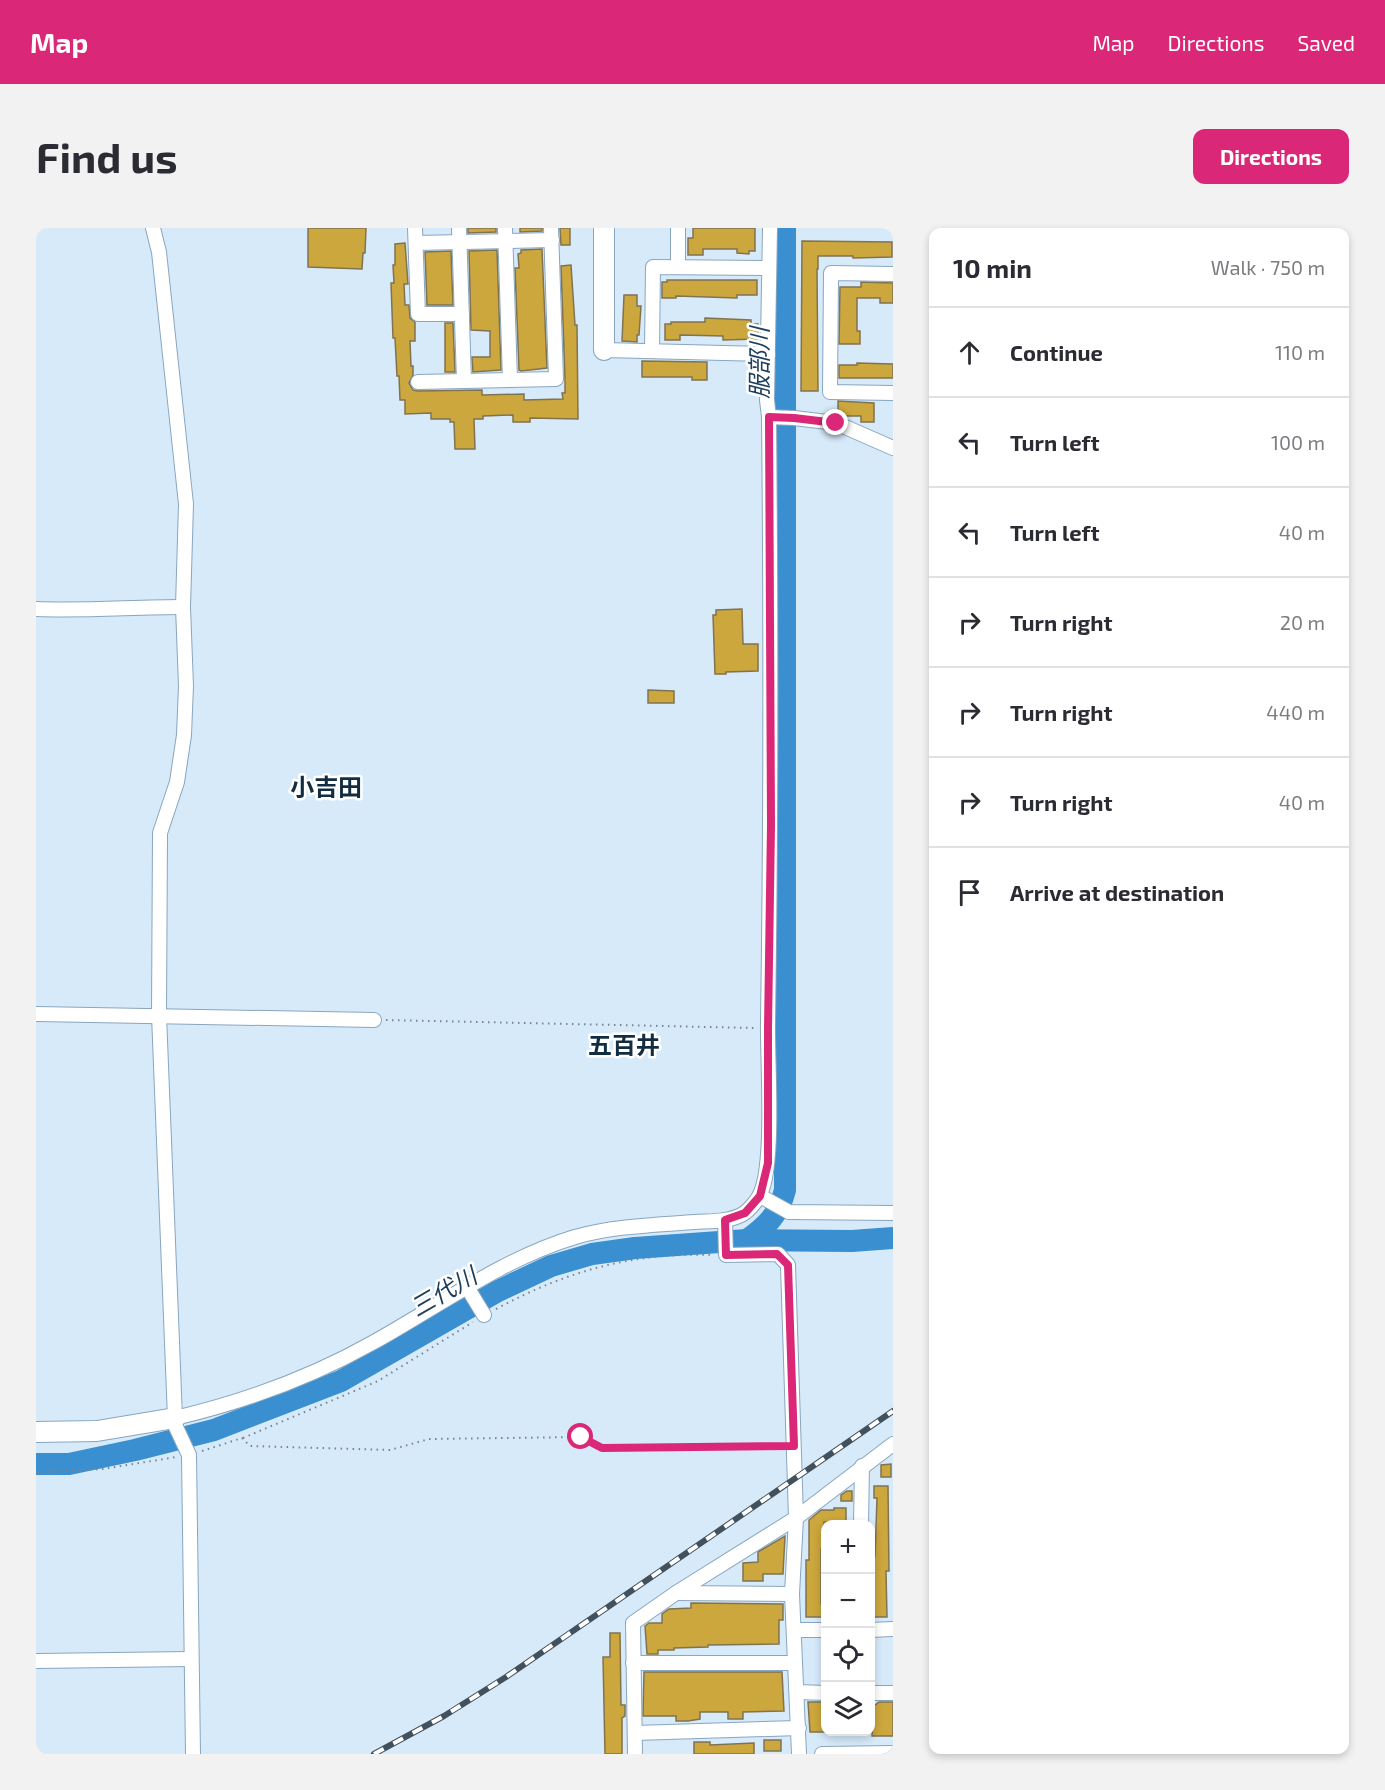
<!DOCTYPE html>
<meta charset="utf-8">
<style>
:root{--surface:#fff;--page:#f2f2f3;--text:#2b2b33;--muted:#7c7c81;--line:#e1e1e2;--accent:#db2777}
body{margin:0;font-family:"Exo 2","Noto Sans JP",sans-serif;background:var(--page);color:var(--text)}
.controls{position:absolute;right:18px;bottom:18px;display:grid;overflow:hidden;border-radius:12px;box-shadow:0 3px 9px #0003}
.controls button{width:54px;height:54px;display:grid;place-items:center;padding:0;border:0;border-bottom:2px solid var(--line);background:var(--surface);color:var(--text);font:30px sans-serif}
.stop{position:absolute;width:18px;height:18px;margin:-14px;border:4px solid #db2777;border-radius:50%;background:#fff}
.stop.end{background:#db2777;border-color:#fff;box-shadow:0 2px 6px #0008}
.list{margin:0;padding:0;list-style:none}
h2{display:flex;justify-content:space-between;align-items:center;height:78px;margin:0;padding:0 24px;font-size:26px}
h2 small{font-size:20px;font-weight:400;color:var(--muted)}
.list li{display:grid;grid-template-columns:39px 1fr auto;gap:18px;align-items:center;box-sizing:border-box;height:90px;padding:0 24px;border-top:2px solid var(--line)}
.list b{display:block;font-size:22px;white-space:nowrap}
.list em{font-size:20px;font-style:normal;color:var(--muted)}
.icon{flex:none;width:33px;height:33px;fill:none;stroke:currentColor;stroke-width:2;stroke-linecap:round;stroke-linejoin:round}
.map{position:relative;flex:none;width:857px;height:1526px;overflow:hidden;border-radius:12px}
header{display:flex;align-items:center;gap:36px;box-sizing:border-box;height:84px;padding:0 30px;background:var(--accent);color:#fff}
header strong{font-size:28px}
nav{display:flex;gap:33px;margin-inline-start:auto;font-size:21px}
.intro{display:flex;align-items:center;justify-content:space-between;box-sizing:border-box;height:144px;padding:0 36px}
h1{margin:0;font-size:42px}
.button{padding:15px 27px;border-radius:12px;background:var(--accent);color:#fff;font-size:21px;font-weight:700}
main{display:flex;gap:36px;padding:0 36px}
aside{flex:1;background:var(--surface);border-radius:12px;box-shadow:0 3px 9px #0003}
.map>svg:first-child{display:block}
</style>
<header>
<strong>Map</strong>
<nav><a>Map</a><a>Directions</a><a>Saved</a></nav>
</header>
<div class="intro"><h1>Find us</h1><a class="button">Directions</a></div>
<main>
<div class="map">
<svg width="857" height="1526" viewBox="0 0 857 1526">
<rect width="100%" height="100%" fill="#d7eafa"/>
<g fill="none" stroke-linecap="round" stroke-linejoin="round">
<g stroke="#3a8fd1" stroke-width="22">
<path d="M711,1012C731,998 743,986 749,962V0"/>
<polyline points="0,1236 33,1236 99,1222 178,1202 305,1153 462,1063 515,1038 556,1026 599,1020 711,1012 816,1013 857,1010"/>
</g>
</g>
<g fill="#cca73d" stroke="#807352" stroke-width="1.5">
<polygon points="272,0 330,0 329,25 327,25 326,41 272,39"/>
<polygon points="432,0 460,0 460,4 432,5"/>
<polygon points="484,0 506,0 506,3 484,4"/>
<polygon points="524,0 534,0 534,17 525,17"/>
<polygon points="657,0 719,0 719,23 713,23 713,26 701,25 701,21 667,21 667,27 652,27 652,10 657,10"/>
<polygon points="766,13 856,14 856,29 817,30 817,28 782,28 782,41 781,41 782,163 765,163"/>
<polygon points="369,15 372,56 368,56 369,77 373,77 374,90 379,94 379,113 374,113 375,138 377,138 377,147 373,155 377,162 382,163 446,162 446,167 488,166 488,172 527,171 526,165 529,165 529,151 525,38 535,37 539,97 541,97 542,191 494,190 494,194 477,194 477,187 447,188 447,191 438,191 439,221 419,221 418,194 414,194 414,191 395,191 395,185 369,186 369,172 364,172 363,148 361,148 359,110 357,110 355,55 358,55 357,37 359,37 359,16"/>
<polygon points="506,21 511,140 485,143 483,142 479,40 483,40 482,26 485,25 485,22"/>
<polygon points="461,22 465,142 437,144 436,129 454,129 454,103 435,102 433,23"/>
<polygon points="415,23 417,77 391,77 389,24"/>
<polygon points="631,52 721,52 721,67 701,67 701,70 640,68 640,70 626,70 626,54 631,54"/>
<polygon points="825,54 857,55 857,75 844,75 844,70 821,70 821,103 824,103 824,116 803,116 804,59 825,59"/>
<polygon points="588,67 601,67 601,78 605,78 603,107 601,107 601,114 586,113"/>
<polygon points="669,90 715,92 715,96 722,96 722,111 687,112 687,108 644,107 644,112 629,112 629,96 635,96 635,94 669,94"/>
<polygon points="409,95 417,95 419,144 409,144"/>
<polygon points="606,133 671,134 671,152 656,152 656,149 606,149"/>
<polygon points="821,135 857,136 857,150 803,150 803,137 821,137"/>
<polygon points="802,173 838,175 838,194 825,194 825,188 807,188 807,184 802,184"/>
<polygon points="706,381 707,416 722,416 722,443 690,444 690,446 679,446 677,387 680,387 680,382"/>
<polygon points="612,462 638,463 638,475 612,475"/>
<polygon points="855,1236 855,1249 845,1249 845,1237"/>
<polygon points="838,1258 852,1258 853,1343 850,1343 851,1389 838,1389 838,1365 836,1365 834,1329 839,1329 841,1270 838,1270"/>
<polygon points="811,1263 816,1263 816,1273 805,1273 805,1267"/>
<polygon points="798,1280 810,1280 810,1294 788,1294 788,1321 785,1321 785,1376 787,1376 787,1389 770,1389 770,1332 773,1332 773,1292 785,1282 798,1282"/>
<polygon points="749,1308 747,1346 727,1346 727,1353 707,1353 707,1335 722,1334 722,1324"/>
<polygon points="655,1375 747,1376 747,1392 743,1392 743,1416 672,1417 672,1419 638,1420 638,1422 622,1422 622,1426 611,1426 609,1398 613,1395 626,1395 626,1386 633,1381 655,1380"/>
<polygon points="574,1405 584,1405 585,1477 589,1477 589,1488 586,1490 586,1526 569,1526 567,1429 574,1429"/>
<polygon points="608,1444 746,1444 748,1483 707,1484 707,1491 692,1491 692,1484 664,1484 664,1491 652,1493 640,1493 640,1488 607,1488"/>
<polygon points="772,1474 789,1474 789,1504 774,1504"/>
<polygon points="843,1474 857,1474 857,1508 836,1508 838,1478"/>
<rect x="728" y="1512" width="17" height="11"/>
<polygon points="658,1514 674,1514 674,1517 718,1515 718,1526 658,1526"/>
</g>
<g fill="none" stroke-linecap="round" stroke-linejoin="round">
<g stroke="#88a6bf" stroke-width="16">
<g id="street">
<polyline points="117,0 123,24 150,276 147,379 150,458 148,507 141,554 124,605 123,787 139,1190 139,1197 153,1227 157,1526"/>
<polyline points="379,0 382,86 426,86"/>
<polyline points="423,0 428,153"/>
<polyline points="469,0 474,152"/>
<polyline points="642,0 642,39"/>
<polyline points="380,15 516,12"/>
<polyline points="857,46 795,45 794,164 857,165"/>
<polyline points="568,122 732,126"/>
<polyline points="616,123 617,39 733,40"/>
<polyline points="382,154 520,151 515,0"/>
<polyline points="733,189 758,190 800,195 857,220"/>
<path d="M0,381C49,383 98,379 147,379"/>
<polyline points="0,786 338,792"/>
<polyline points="724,968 753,984 857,985"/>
<polyline points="689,992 690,1027 742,1026 752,1037 760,1290 756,1366 763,1526"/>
<polyline points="431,1059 448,1087"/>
<path d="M139,1190C207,1174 276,1149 338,1114C403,1078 466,1031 539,1009C577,998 619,997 659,994C675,993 693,994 707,986C712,983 719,975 722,970C740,944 731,831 732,794C735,593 735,391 733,189L731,172L734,0"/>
<polyline points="825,1296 826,1238"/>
<polyline points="640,1365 756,1366"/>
<polyline points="758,1402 790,1402"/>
<polyline points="834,1402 857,1401"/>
<polyline points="0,1433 155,1431"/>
<polyline points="597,1435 759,1435"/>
<polyline points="761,1464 790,1465"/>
<polyline points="834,1465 857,1465"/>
<polyline points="599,1505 763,1500"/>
<polyline points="599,1526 597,1395 640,1365 760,1290 857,1216"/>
<polyline points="786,1526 857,1525"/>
</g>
</g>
<g stroke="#88a6bf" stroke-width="22">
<g id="secondary">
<polyline points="568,122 568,0"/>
<polyline points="0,1204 61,1203 139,1190"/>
</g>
</g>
<g stroke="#758491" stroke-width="2" stroke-dasharray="1.5 4.5" stroke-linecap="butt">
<polyline points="350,792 719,800"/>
<path d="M460,1081C531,1043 597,1024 678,1027"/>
<polyline points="207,1210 342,1153 437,1094"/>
<polyline points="166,1223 206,1210 214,1218 354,1222 393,1211 545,1209 565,1220 744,1218"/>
<polyline points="0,1244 67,1241 140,1229"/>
</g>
<use href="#street" stroke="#fff" stroke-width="14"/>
<use href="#secondary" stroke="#fff" stroke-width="20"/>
<g stroke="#43515c" stroke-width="6">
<polyline id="rail" points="338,1526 408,1488 470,1449 857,1183"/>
</g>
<use href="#rail" stroke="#fff" stroke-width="4" stroke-dasharray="11" stroke-linecap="butt"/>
</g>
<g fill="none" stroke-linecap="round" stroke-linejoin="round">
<polyline stroke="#db2777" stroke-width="8" points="545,1209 566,1220 758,1218 752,1037 741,1026 690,1027 689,992 709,985 724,968 732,935 732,800 735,597 733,189 758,190 800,195"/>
</g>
<g text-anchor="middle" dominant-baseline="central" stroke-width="5" stroke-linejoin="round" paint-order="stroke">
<g font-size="24" font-style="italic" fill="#1d3f5b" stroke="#fff">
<text transform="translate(722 135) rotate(-90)">服部川</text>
<text transform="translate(407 1063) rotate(-30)">三代川</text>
</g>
<g font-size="24" font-weight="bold" fill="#122c41" stroke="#fff">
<text x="290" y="558">小吉田</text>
<text x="588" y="816">五百井</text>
</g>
</g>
</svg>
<div class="controls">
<button>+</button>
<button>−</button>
<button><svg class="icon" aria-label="locate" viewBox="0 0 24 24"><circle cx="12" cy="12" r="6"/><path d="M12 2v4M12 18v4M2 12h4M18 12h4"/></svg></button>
<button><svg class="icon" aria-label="layers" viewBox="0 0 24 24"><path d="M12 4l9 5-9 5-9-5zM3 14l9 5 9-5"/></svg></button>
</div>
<div class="stop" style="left:545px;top:1209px"></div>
<div class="stop end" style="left:800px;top:195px"></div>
</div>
<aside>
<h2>10 min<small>Walk · 750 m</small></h2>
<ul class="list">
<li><svg class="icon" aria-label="ahead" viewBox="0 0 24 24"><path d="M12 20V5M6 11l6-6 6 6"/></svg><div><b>Continue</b></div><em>110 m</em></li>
<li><svg class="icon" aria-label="left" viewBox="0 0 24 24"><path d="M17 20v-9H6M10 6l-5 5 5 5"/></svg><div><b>Turn left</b></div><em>100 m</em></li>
<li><svg class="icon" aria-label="left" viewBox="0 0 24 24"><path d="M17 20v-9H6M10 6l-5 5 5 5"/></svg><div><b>Turn left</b></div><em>40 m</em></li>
<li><svg class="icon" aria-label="right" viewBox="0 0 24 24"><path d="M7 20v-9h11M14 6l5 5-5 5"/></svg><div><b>Turn right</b></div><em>20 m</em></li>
<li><svg class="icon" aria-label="right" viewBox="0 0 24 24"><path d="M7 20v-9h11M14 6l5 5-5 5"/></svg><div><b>Turn right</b></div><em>440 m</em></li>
<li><svg class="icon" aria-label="right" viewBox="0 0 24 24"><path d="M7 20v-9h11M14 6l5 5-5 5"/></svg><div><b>Turn right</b></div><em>40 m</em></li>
<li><svg class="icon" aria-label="arrive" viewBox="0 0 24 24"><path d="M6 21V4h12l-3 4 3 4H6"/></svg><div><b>Arrive at destination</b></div></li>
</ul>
</aside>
</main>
